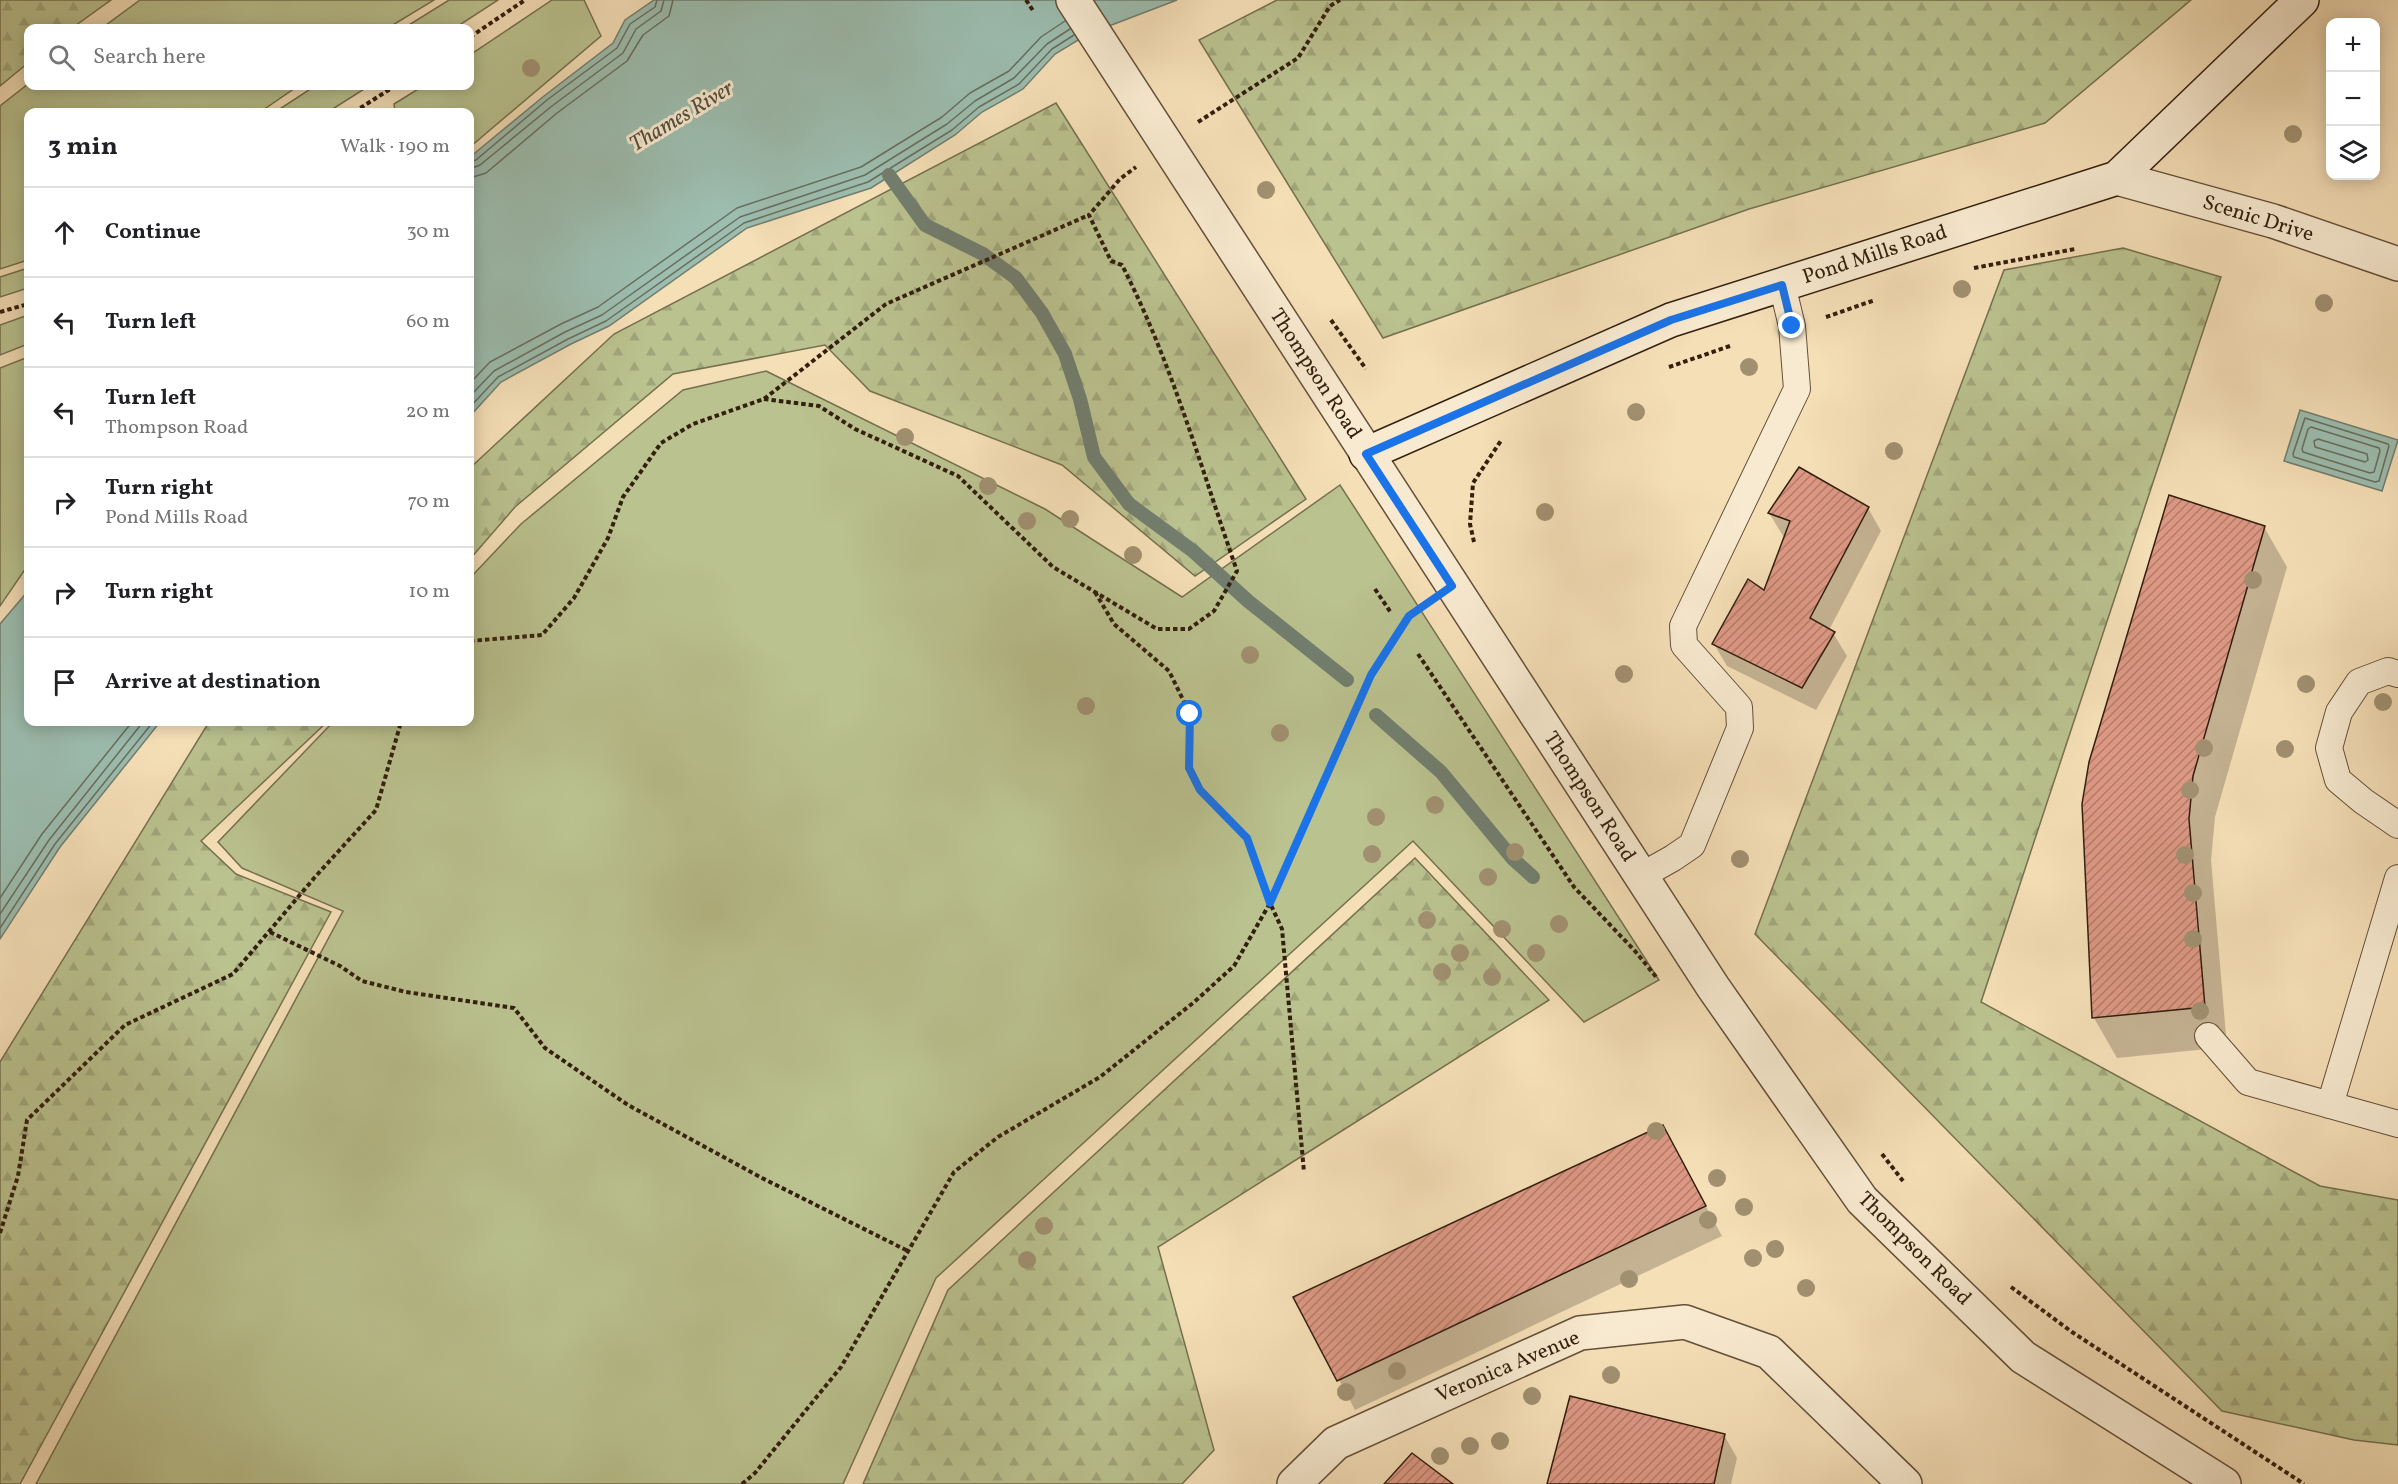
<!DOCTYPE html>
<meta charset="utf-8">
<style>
:root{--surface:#fff;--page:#f2f2f2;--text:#202124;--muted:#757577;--line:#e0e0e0}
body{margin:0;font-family:Vollkorn,serif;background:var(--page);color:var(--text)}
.controls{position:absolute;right:18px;top:18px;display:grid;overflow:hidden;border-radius:12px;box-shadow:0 3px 15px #0003}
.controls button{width:54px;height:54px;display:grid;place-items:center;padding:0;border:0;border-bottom:2px solid var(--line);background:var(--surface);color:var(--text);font:30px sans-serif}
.stop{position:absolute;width:18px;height:18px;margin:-14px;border:4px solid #1a73e8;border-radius:50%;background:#fff}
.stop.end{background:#1a73e8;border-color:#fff;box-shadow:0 2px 6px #0008}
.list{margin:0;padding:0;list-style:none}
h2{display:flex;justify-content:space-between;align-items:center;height:78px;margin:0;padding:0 24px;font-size:26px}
h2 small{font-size:20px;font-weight:400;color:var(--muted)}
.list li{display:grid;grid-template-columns:39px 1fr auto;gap:18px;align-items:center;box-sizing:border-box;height:90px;padding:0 24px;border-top:2px solid var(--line)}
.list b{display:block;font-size:22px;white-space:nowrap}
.list p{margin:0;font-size:20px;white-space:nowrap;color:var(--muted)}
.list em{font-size:20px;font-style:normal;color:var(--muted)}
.icon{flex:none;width:33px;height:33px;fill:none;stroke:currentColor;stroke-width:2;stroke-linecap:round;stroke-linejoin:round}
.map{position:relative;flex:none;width:2398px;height:1484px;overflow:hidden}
.search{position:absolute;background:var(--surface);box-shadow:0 3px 15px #0003;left:24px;top:24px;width:450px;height:66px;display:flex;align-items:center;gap:15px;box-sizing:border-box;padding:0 21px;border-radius:12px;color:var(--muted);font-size:22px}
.panel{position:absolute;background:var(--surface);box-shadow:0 3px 15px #0003;left:24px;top:108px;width:450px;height:618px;border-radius:12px}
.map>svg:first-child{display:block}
</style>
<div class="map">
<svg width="2398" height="1484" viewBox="0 0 2398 1484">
<defs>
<pattern id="forest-firs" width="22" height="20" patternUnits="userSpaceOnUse" patternTransform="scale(1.5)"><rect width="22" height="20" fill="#bac28f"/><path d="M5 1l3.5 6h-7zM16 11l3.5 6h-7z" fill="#a0a67a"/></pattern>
<pattern id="building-hatch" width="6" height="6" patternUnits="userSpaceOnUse" patternTransform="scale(1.5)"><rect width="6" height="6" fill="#dd9884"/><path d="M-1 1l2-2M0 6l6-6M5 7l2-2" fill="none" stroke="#b47b6a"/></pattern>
</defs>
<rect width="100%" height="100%" fill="#f5dfb7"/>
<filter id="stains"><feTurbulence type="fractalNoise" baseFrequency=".00333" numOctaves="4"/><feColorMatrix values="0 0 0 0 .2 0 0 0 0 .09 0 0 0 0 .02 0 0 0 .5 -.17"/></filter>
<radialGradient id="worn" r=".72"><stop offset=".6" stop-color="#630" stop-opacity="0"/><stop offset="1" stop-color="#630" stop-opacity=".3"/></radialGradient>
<g fill="#bac28f" stroke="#76704e" stroke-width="1.5">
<polygon points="140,0 434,0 388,28 102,28"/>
<polygon points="449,0 498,0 455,28 404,28"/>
<polygon points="552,0 584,0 601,36 470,147 470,112 395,112 394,104 423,86 470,86 470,55"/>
<polygon points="28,84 28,86 298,86 260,112 28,112 28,260 0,269 0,106"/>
<polygon points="315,86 369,86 328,112 275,112"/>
<polygon points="28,268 28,288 0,297 0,277"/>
<polygon points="28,315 28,344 0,355 0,325"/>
<polygon points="28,357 28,565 0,606 0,368"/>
<polygon points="766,371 1045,509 1182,597 1340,485 1659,980 1584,1022 1413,841 936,1278 843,1484 36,1484 343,911 242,868 218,842 333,722 470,722 470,578 521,524 683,390"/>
</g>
<g fill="url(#forest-firs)" stroke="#76704e" stroke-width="1.5">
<polygon points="0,0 111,0 72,28 28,28 28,63 0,86"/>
<polygon points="1277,0 2191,0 2045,123 1749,209 1383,338 1199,40"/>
<polygon points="1056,103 1306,499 1195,576 1062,465 870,391 825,345 673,374 515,507 470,559 470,468 614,334"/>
<polygon points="2123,248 2221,277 1981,1002 2320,1186 2398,1200 2398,1445 2354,1440 2222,1411 1755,934 2004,270"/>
<polygon points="209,722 327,722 201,841 236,874 331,912 20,1484 0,1484 0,1062"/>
<polygon points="1415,858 1549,1000 1158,1247 1214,1450 1182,1484 863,1484 948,1290"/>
</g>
<g fill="#9cbdaf" stroke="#727e6f" stroke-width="1.5">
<polygon points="654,0 1177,0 1088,34 1055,54 1023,89 982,112 955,135 871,188 747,228 609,326 571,344 501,382 470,416 470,157 544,96 613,43 625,20"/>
<polygon points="2300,410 2398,440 2382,491 2284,461"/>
<polygon points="28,591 28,722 160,722 60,847 0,939 0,624"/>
</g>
<g fill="#0003">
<polygon points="1868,508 1881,531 1829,630 1833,633 1847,656 1816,710 1727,666 1714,644 1765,592 1785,537 1783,536 1769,513"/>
<polygon points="2264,527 2287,567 2215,817 2211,860 2227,1047 2117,1058 2094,1018"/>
<polygon points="1679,1157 1722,1236 1355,1410 1296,1298"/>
<polygon points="1724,1435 1737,1458 1731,1484 1549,1484"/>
</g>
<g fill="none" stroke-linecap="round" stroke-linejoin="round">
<g stroke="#686e5e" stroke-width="1.5">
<polyline points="470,161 476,160 547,100 617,48 630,24 655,7 657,0"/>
<polyline points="470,169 480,165 552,106 623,53 636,29 661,11 664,0"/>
<polyline points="470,178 486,173 557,113 627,61 643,35 669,16 673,0"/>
<polyline points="470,383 490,362 561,324 598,307 737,208 861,167 942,117 970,93 1009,71 1041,37 1065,21"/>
<polyline points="470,396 494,371 565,332 602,315 740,217 865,175 947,124 975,101 1014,78 1047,44 1070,29"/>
<polyline points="470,407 498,377 568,339 606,321 744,223 868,182 952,130 979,107 1019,84 1052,49 1074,35"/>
<polygon points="2305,418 2388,444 2389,446 2379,481 2375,482 2294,457 2293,454"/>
<polygon points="2311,427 2379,448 2380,451 2374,472 2370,473 2303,452 2302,449 2308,429"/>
<polygon points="2318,439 2367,454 2368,460 2365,462 2315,447 2314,441"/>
<polyline points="0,898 42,834 132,722"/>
<polyline points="0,914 49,840 143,722"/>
<polyline points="0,928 55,844 153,722"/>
</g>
<g stroke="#727e6f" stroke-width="14">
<polyline points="889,175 925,225 983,254 1016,278 1042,313 1065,354 1080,399 1094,457 1129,504 1193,551 1248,601 1347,680"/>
<polyline points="1376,715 1441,772 1513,859 1533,877"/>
</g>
</g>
<g fill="url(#building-hatch)" stroke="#331f0e" stroke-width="1.5">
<polygon points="1799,467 1869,507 1810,618 1835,632 1802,688 1712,644 1748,579 1764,590 1790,521 1768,513"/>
<polygon points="2169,495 2265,526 2193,776 2189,819 2205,1007 2092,1018 2082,804 2089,762"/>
<polygon points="1663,1125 1706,1206 1337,1381 1293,1297"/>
<polygon points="1570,1396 1725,1434 1714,1484 1547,1484"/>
<polygon points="1412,1453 1453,1484 1384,1484"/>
</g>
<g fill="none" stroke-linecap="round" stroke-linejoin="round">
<g stroke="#644f38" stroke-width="28">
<g id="service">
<polyline points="2398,674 2388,671 2359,682 2339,712 2329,748 2338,780 2363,801 2398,825"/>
<polyline points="1641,876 1673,858 1692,845 1740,728 1739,707 1684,645 1683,626 1797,389 1792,326 1782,285"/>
<polyline points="2208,1036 2248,1082 2398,1124"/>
<polyline points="2330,1105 2398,878"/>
</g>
</g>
<g stroke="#644f38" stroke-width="36">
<g id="minor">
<polyline points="2117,178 2273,221 2398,264"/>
<polyline points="1294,1484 1336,1443 1580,1333 1685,1322 1769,1352 1905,1484"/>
</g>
</g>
<g stroke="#644f38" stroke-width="36">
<polyline id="tertiary" points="1073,0 1713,987 1862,1200 2023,1357 2224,1484"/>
</g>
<g stroke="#331f0e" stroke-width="36">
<polyline id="secondary" points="1366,454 1671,320 2117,178 2302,0"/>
</g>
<g stroke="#331f0e" stroke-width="4" stroke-dasharray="4.5 3" stroke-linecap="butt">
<polyline points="1026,0 1034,12"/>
<polyline points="470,37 525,0"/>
<polyline points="354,112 395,86"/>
<polyline points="1198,122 1298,58 1330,6 1340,0"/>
<polyline points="1974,268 2075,249"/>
<polyline points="0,312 28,304"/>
<polyline points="1826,317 1875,300"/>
<polyline points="1331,320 1366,369"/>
<polyline points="1669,367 1730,346"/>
<path d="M764,399L819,406L855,429L958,476L1053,567L1157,629H1189L1214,611L1237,571C1201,468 1172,363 1122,265L1111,261L1089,215L1120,179L1136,167"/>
<polyline points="1474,542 1470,524 1473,483 1502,439"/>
<polyline points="1375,589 1391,613"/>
<polyline points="1095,592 1114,624 1169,671 1190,714 1189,768 1200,790 1247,839 1270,903 1282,929 1304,1172"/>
<polyline points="470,641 542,635 574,598 608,538 623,497 661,443 693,424 764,399 886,304 1089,215"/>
<polyline points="1418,654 1574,887 1635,951 1657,978"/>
<polyline points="270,932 340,966 362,981 406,992 514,1008 545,1048 628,1105 762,1178 908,1251"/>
<polyline points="1882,1154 1903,1181"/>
<polyline points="0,1233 18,1176 27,1120 125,1025 233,974 315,877 376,810 401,722"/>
<polyline points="2011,1287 2072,1332 2304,1484"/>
<polyline points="742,1484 755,1473 841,1367 954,1172 998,1137 1100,1077 1193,1003 1234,966 1270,903 1371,675 1409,616 1422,607"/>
</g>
<use href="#service" stroke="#f8ead0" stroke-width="26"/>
<use href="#minor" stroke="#f8ead0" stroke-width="33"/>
<use href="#tertiary" stroke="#f8ead0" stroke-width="33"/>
<use href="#secondary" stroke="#f8ead0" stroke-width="33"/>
</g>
<g fill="#a19070">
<circle cx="531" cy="68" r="9"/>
<circle cx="2293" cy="134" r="9"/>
<circle cx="1266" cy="190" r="9"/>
<circle cx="1962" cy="289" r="9"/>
<circle cx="2324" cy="303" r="9"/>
<circle cx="1749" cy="367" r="9"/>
<circle cx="1636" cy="412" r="9"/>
<circle cx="905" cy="437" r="9"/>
<circle cx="1894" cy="451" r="9"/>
<circle cx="988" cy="486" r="9"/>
<circle cx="1545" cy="512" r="9"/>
<circle cx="1070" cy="519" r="9"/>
<circle cx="1027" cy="521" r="9"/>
<circle cx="1133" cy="555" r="9"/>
<circle cx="2253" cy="580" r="9"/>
<circle cx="1250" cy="655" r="9"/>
<circle cx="1624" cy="674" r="9"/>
<circle cx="2306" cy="684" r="9"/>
<circle cx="2383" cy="702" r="9"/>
<circle cx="1086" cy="706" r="9"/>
<circle cx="1280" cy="733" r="9"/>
<circle cx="2204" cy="748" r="9"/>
<circle cx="2285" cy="749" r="9"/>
<circle cx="2190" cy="790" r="9"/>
<circle cx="1435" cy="805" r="9"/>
<circle cx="1376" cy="817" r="9"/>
<circle cx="1515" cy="852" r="9"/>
<circle cx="1372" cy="854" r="9"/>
<circle cx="2185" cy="855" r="9"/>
<circle cx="1740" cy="859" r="9"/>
<circle cx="1488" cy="877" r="9"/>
<circle cx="2193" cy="893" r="9"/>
<circle cx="1427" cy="920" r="9"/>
<circle cx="1559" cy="924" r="9"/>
<circle cx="1502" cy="929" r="9"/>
<circle cx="2193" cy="939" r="9"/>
<circle cx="1460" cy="953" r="9"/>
<circle cx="1536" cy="953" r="9"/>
<circle cx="1442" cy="972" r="9"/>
<circle cx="1492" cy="977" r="9"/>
<circle cx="2200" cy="1011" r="9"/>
<circle cx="1656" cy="1131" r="9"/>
<circle cx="1717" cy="1178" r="9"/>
<circle cx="1744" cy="1207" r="9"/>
<circle cx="1708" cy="1220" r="9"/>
<circle cx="1044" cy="1226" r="9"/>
<circle cx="1775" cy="1249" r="9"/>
<circle cx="1753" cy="1258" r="9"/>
<circle cx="1027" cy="1260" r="9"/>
<circle cx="1629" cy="1279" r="9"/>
<circle cx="1806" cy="1288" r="9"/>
<circle cx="1397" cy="1371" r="9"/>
<circle cx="1611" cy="1375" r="9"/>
<circle cx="1346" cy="1392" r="9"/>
<circle cx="1532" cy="1396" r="9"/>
<circle cx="1500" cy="1441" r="9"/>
<circle cx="1470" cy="1446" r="9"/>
<circle cx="1440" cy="1456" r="9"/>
</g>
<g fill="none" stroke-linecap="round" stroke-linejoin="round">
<polyline stroke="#1a73e8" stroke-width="8" points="1190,714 1189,768 1200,790 1247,838 1270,903 1371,675 1409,616 1452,586 1366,454 1671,320 1782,285 1792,326"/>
</g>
<g text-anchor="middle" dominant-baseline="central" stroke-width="6" stroke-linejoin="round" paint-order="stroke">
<g font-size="21" fill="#331f0e" stroke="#f8ead0">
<text transform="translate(2258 219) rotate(17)">Scenic Drive</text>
<text transform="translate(1875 255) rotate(-18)">Pond Mills Road</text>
<text transform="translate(1315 374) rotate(57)">Thompson Road</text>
<text transform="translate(1589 797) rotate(57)">Thompson Road</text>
<text transform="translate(1914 1249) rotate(45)">Thompson Road</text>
<text transform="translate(1508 1367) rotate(-23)">Veronica Avenue</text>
</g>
<g font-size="22" font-style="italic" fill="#524e3e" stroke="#f8ead0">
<text transform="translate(682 117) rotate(-31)">Thames River</text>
</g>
</g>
<rect width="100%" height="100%" filter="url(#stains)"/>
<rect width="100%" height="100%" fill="url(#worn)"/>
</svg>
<div class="controls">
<button>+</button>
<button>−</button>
<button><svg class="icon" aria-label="layers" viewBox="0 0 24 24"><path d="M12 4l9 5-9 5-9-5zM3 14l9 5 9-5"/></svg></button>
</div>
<div class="stop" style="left:1190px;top:714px"></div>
<div class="stop end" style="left:1792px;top:326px"></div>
<div class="search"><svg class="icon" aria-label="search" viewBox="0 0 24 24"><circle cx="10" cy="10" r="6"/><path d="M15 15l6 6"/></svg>Search here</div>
<section class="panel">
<h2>3 min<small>Walk · 190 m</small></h2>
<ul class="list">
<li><svg class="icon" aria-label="ahead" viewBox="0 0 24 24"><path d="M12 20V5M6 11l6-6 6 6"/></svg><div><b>Continue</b></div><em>30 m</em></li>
<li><svg class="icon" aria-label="left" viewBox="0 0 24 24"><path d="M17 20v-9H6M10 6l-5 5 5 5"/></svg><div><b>Turn left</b></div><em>60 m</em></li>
<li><svg class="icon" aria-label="left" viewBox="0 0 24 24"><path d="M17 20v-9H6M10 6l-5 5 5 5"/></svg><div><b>Turn left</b><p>Thompson Road</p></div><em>20 m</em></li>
<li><svg class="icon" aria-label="right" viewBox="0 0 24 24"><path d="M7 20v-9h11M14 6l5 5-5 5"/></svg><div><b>Turn right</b><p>Pond Mills Road</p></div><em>70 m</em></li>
<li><svg class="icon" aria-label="right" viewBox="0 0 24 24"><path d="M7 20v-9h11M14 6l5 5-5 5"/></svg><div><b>Turn right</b></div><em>10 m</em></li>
<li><svg class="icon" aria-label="arrive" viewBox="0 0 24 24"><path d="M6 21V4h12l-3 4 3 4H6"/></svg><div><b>Arrive at destination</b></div></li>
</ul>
</section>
</div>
